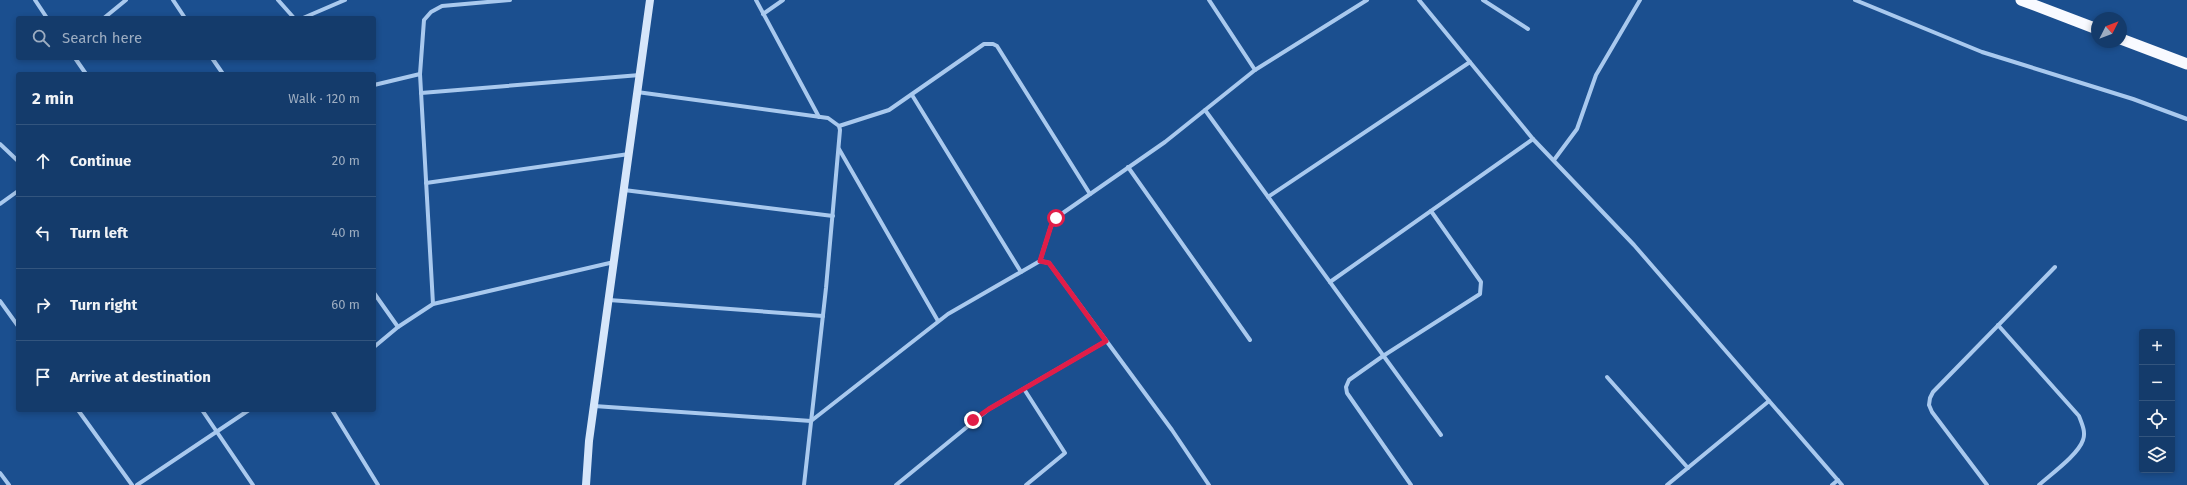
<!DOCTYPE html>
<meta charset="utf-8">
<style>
:root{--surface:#143b6b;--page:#214673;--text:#f1f3f6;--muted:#9dadc1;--line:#33557e}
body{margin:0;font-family:"Fira Sans",sans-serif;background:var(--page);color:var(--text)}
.controls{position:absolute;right:12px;bottom:12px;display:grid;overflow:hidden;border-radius:4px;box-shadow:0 2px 6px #0003}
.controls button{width:36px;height:36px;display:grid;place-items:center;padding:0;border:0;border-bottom:1px solid var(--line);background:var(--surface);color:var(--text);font:20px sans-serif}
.compass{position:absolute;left:2091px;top:12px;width:36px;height:36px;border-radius:50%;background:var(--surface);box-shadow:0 2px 6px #0003;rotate:48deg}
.stop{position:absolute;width:12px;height:12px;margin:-9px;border:3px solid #e11d48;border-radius:50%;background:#fff}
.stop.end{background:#e11d48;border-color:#fff;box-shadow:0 1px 4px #0008}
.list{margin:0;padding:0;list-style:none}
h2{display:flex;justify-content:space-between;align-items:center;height:52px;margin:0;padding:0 16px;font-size:17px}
h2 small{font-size:13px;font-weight:400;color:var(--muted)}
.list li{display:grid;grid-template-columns:26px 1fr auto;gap:12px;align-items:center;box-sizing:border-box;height:72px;padding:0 16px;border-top:1px solid var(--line)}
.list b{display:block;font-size:15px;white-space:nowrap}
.list em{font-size:13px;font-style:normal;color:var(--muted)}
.icon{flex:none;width:22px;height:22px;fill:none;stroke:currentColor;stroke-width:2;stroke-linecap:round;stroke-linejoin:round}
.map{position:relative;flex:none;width:2187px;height:485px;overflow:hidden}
.search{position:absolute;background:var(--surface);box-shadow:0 2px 6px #0003;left:16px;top:16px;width:360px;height:44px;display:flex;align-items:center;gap:10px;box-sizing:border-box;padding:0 14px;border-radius:4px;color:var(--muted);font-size:15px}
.panel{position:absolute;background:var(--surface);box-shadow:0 2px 6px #0003;left:16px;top:72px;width:360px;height:340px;border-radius:4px}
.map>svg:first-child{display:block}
</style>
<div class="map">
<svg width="2187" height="485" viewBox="0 0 2187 485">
<rect width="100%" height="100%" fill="#1b4f8f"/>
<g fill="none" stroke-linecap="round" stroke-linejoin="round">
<g stroke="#a9c9ee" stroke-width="4">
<polyline points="35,0 47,18"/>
<polyline points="173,0 185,18"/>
<polyline points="278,0 294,18"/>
<polyline points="756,0 819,117"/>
<polyline points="1209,0 1255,70"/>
<polyline points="1419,0 1533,139 1634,245 1842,485"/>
<polyline points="1483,0 1528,29"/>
<polyline points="1855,0 1982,52 2133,99 2187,119"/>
<polyline points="763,14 783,0"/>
<polyline points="104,18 126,0"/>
<polyline points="303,18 345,0"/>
<polyline points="75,58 86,74"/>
<polyline points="212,58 223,74"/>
<polyline points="374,85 420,74"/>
<polyline points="637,92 828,118 839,126 840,130 826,288 804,485"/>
<polyline points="421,93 640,75"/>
<polyline points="912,95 1021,272"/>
<polyline points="1205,110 1441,435"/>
<polyline points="839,126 889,110 984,44 993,44 997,46 1090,194"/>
<polyline points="0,144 18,161"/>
<polyline points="839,149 938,321"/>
<polyline points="1554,160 1577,129 1596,75 1640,0"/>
<polyline points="1128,167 1250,340"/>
<polyline points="426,183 629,154"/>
<polyline points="624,190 833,216"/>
<polyline points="1268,197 1470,62"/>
<polyline points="0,204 18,191"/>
<polyline points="1040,261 1051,226 1060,215 1165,142 1255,70 1367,0"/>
<polyline points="1330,282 1533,139"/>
<polyline points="374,293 398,327 374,347"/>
<polyline points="609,300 823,316"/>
<polyline points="0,301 18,326"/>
<polyline points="433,304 420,74 424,20 431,12 442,6 510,0"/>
<path d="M1998,325L2079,416C2082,424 2086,432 2083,440C2078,455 2051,474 2039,485"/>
<polyline points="398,327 433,304 614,262"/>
<polyline points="1607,377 1688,468"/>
<polyline points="1024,389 1065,453 1026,485"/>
<polyline points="594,406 811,421 948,314 1040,261 1049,263 1172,430 1209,485"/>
<polyline points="78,410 132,485"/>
<polyline points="202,410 253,485"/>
<polyline points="332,410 378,485"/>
<polyline points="0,473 9,485"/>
<polyline points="137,485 249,410"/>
<polyline points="896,485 989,409 1106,341"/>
<polyline points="1411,485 1347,393 1346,387 1349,380 1383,356 1480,294 1481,282 1431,211"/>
<polyline points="1667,485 1769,401"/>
<polyline points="1832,485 1838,480"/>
<polyline points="1987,485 1932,412 1929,405 1930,398 1933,392 2055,267"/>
</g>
<polyline stroke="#d6e6fa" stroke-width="8" points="586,485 589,441 650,0"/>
<g stroke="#f8faff" stroke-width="11">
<polyline points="2021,0 2097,29"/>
<polyline points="2121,39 2187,64"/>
</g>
</g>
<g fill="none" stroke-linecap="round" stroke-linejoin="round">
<polyline stroke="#e11d48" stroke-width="5" points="973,420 989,409 1106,341 1049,263 1040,261 1051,226 1056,218"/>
</g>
</svg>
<div class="controls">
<button>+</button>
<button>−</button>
<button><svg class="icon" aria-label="locate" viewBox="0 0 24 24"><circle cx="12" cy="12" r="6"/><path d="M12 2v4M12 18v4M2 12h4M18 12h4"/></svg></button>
<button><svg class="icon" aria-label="layers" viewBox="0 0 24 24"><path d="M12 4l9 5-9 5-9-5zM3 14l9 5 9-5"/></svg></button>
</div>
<svg class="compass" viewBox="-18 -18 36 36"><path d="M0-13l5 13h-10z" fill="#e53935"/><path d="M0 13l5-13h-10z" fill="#9dadc1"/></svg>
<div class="stop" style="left:1056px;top:218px"></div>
<div class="stop end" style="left:973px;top:420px"></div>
<div class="search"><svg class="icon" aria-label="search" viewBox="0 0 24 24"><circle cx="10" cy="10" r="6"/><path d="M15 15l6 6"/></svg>Search here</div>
<section class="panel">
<h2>2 min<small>Walk · 120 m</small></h2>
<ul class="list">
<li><svg class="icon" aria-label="ahead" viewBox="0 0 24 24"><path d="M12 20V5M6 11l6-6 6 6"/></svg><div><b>Continue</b></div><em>20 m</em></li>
<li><svg class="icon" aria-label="left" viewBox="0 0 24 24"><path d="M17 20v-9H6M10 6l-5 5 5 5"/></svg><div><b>Turn left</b></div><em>40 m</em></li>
<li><svg class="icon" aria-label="right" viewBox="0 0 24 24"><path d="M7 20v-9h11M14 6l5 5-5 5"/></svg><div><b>Turn right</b></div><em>60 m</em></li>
<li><svg class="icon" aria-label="arrive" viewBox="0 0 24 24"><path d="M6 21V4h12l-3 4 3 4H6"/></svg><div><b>Arrive at destination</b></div></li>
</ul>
</section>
</div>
